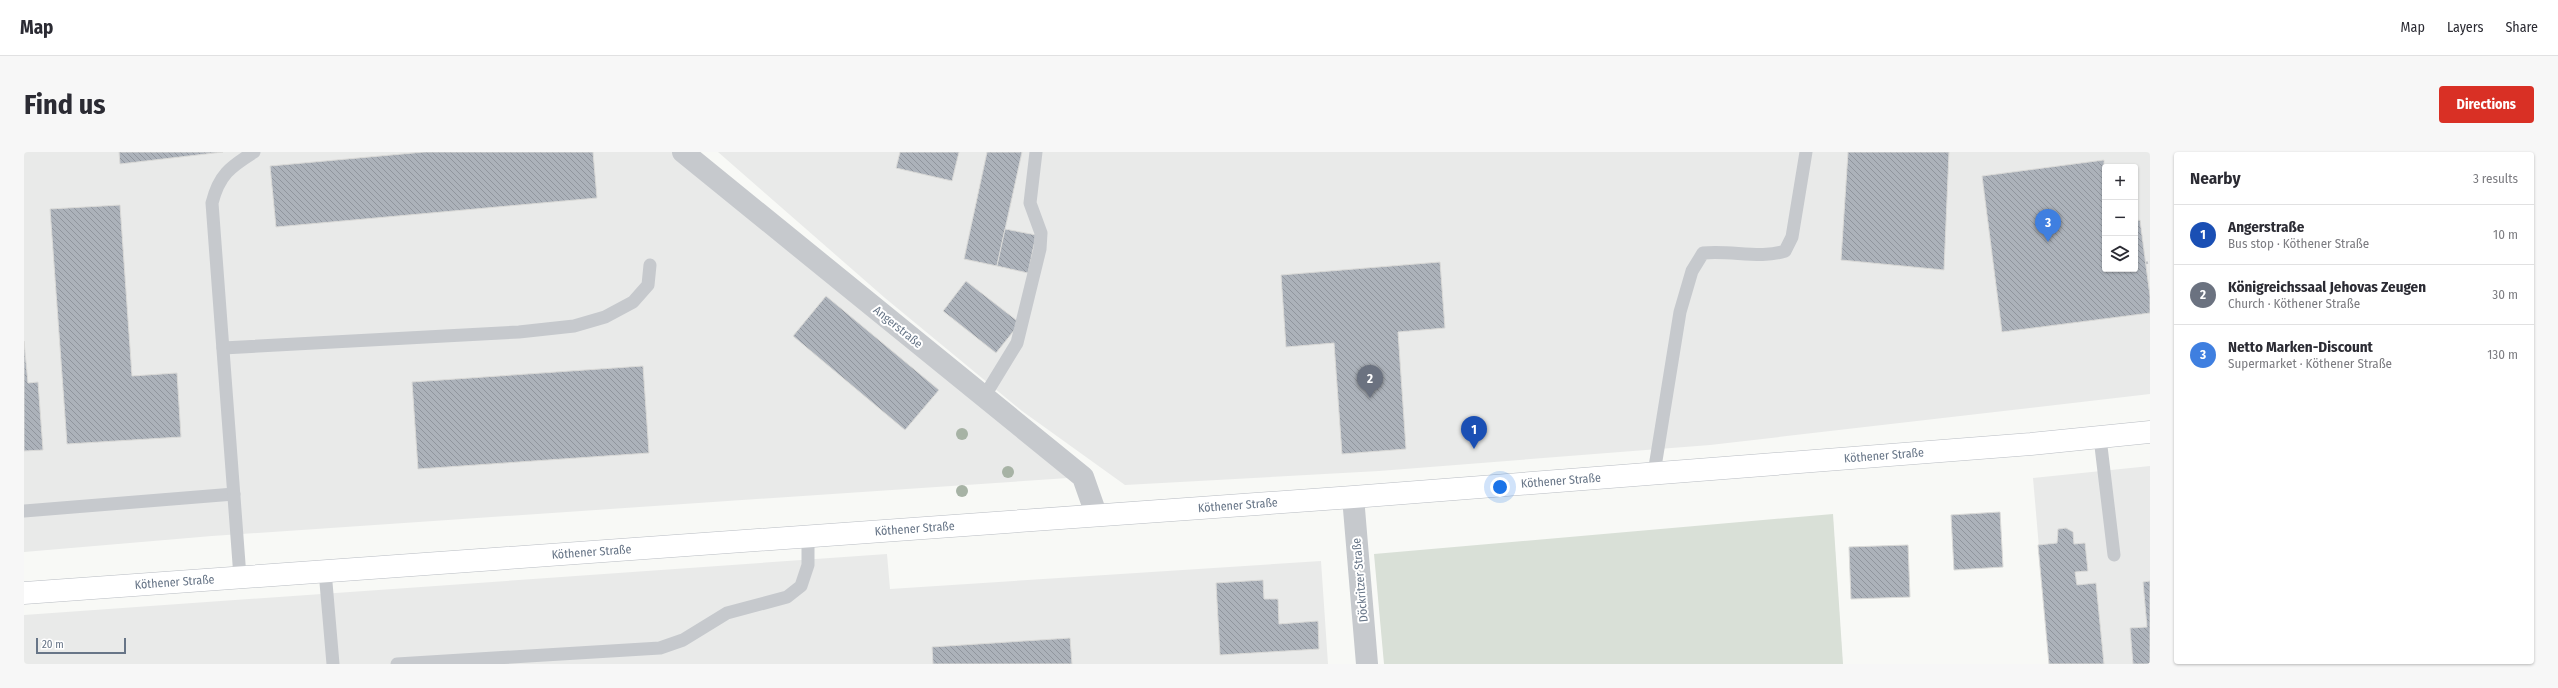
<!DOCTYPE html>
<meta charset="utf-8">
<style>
:root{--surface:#fff;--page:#f7f7f7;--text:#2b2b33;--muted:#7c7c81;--line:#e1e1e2;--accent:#d93025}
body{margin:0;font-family:"Fira Sans Condensed",sans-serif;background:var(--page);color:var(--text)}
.controls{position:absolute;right:12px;top:12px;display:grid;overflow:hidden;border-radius:4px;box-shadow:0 1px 3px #0004}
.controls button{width:36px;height:36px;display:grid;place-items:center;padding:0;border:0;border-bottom:1px solid var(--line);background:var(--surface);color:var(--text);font:20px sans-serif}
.scale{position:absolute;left:12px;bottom:10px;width:90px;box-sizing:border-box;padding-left:4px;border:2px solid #677587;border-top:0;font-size:11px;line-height:14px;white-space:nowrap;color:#677587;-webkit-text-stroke:3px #fff;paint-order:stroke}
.you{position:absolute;left:1476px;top:335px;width:14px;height:14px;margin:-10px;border:3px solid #fff;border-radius:50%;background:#1a73e8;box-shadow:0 0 0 6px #1a73e833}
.badge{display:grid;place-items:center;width:26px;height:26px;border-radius:50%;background:var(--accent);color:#fff;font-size:13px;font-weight:700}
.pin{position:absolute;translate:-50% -33px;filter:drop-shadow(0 1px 2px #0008)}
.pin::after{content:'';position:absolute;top:21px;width:14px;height:12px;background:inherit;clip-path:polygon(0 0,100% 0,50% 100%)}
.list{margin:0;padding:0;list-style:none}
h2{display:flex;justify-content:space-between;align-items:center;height:52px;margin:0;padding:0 16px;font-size:17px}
h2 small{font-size:13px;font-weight:400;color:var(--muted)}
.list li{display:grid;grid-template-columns:26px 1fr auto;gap:12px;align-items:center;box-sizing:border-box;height:60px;padding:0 16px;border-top:1px solid var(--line)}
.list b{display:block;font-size:15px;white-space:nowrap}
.list p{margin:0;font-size:13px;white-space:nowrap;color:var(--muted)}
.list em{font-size:13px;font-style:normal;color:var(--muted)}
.icon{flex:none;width:22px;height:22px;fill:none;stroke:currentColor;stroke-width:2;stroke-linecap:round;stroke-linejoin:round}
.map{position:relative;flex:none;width:2126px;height:512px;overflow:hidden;border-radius:4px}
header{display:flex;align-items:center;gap:24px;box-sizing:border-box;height:56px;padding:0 20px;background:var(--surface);border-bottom:1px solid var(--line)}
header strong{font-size:19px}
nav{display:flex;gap:22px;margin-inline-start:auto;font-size:14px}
.intro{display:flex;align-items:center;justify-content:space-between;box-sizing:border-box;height:96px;padding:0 24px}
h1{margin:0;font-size:28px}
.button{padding:10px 18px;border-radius:4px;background:var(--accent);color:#fff;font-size:14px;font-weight:700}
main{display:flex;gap:24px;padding:0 24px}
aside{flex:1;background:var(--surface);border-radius:4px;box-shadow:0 1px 3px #0004}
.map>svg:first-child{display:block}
</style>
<header>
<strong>Map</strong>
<nav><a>Map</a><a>Layers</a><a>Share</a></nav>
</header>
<div class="intro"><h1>Find us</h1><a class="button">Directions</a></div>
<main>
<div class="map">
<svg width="2126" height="512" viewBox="0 0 2126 512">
<defs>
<pattern id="building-back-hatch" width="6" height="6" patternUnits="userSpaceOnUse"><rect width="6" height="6" fill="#acb2ba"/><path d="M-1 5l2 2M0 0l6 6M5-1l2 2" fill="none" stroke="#90959d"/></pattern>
</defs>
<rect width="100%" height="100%" fill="#f8f9f6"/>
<g fill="#e9eae9" fill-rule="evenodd">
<polygon points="0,0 659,0 1059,325 188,384 0,400"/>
<path d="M694,0H2126V242L1686,293L1355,319L1101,333L998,259L861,146ZM2081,15H2111V117H2081Z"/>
<polygon points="2126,314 2126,512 2025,512 2009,326"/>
<polygon points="863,402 866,437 1297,409 1304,512 0,512 0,463"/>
</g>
<polygon fill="#d9e0d7" points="1809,362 1819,512 1360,512 1350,402"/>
<g fill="url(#building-back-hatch)" stroke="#dadad8">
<polygon points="95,0 199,0 96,12"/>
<polygon points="400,0 569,0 573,46 252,75 246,14"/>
<polygon points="876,0 935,0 928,29 872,16"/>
<polygon points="963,0 998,0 973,114 940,107"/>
<polygon points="1824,0 1925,0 1920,118 1817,108"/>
<polygon points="2080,8 2081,117 2111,117 2111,69 2116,68 2126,144 2126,161 1978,180 1958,24"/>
<polygon points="96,53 108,224 153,221 157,285 43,292 26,57"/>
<polygon points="981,77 1012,83 1004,121 973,114"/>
<polygon points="1416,110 1421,176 1374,180 1382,297 1318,302 1310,191 1262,195 1257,123"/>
<polygon points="942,129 996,171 972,201 919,159"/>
<polygon points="802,144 915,238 881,278 769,184"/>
<polygon points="0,189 4,231 14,230 19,298 0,299"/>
<polygon points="619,214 625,301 394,317 388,230"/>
<polygon points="1976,360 1979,415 1930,418 1927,363"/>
<polygon points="2042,376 2049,380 2050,392 2061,391 2064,419 2051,420 2053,433 2072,431 2080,512 2025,512 2014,393 2033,391 2034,377"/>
<polygon points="1884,393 1886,445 1827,447 1825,395"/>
<polygon points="1239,428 1240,447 1254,447 1255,472 1294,469 1295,497 1196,503 1192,431"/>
<polygon points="2126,429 2126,512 2109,512 2106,476 2123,475 2119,430"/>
<polygon points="1046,486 1048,512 909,512 908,495"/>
</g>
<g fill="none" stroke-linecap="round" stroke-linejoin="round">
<g stroke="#b8bcc2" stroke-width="23">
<g id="secondary">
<path id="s1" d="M0,441L1329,345L2007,292L2126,280"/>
</g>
</g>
<polyline stroke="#bec0c3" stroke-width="2.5" stroke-dasharray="2 2" stroke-linecap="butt" points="2122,111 2126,110"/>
<g stroke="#c6c9cd" stroke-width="13">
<polyline points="199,196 495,180 550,174 581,165 609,150 624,133 626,113"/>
<polyline points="960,245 993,191 1016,97 1017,81 1006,51 1012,0"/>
<polyline points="2076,286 2090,403"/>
<path d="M1630,321L1656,160L1668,119L1679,101C1706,98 1738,107 1761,99L1768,85L1782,0"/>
<polyline points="0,359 210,342"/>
<polyline points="301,419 309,512"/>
<path d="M216,425L188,51C195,23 206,15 230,0"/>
<polyline points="373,512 636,496 659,488 703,461 763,445 777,434 784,413 784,383"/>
</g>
<g stroke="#c6c9cd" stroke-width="22">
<polyline points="659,0 1059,325 1072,362"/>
<polyline points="1329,345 1343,512"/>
</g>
<use href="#secondary" stroke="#fff" stroke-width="22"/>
</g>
<g fill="#a7b3a5">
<circle cx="938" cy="282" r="6"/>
<circle cx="984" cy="320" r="6"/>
<circle cx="938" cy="339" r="6"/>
</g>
<g text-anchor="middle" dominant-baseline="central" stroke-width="4" stroke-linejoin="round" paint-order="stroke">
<g font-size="12" fill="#677587" stroke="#fff">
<text transform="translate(874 175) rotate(39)">Angerstraße</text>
<text stroke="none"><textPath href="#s1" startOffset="1865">Köthener Straße</textPath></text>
<text stroke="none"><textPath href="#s1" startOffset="1541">Köthener Straße</textPath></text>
<text stroke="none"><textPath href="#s1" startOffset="1217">Köthener Straße</textPath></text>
<text stroke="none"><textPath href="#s1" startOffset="893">Köthener Straße</textPath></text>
<text stroke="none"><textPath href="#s1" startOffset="569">Köthener Straße</textPath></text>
<text transform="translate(1336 428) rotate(-95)">Döckritzer Straße</text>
<text stroke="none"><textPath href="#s1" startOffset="151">Köthener Straße</textPath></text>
</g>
</g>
</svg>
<div class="controls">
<button>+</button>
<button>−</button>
<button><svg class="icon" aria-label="layers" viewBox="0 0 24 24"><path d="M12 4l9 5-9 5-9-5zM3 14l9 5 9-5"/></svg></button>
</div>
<div class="scale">20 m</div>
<div class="you"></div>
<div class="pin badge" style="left:1450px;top:297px;background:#1a4fb4">1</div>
<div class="pin badge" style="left:1346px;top:246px;background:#6b7280">2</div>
<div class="pin badge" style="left:2024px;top:90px;background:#3f7fe0">3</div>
</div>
<aside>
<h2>Nearby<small>3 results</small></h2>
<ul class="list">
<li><span class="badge" style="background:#1a4fb4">1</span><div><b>Angerstraße</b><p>Bus stop · Köthener Straße</p></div><em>10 m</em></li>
<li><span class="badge" style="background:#6b7280">2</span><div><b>Königreichssaal Jehovas Zeugen</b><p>Church · Köthener Straße</p></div><em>30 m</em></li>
<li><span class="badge" style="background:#3f7fe0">3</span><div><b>Netto Marken-Discount</b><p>Supermarket · Köthener Straße</p></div><em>130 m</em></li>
</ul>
</aside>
</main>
